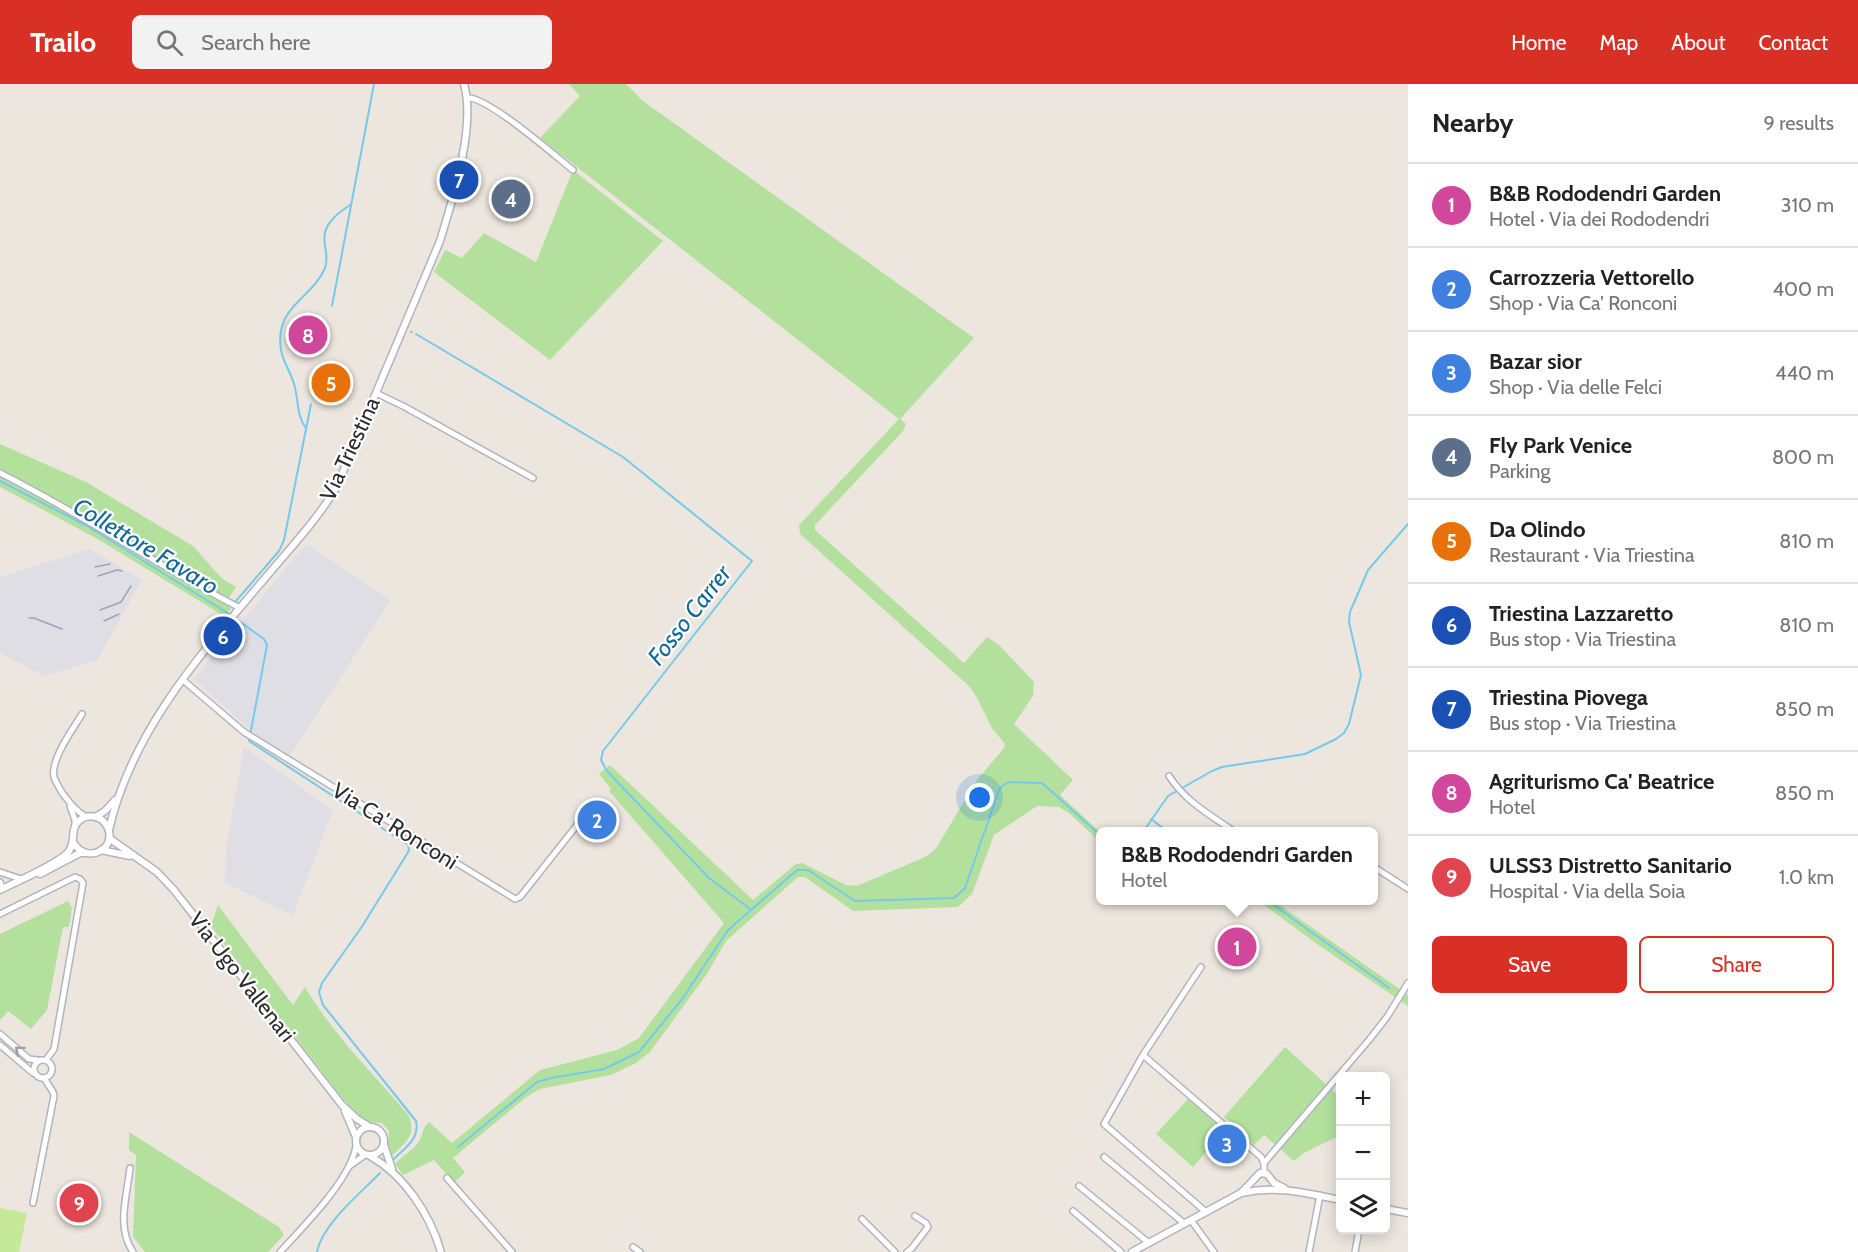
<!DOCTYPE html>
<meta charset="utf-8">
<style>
:root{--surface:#fff;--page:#f2f2f2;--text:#222;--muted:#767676;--line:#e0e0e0;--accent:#d93025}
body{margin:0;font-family:Cabin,sans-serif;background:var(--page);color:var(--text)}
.controls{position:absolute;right:18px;bottom:18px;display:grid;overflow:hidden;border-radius:9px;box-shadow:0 3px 15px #0003}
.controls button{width:54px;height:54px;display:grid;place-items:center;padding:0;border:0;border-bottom:2px solid var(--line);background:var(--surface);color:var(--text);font:30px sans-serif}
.you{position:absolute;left:980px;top:714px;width:21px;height:21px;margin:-15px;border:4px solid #fff;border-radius:50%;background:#1a73e8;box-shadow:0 0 0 9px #1a73e833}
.badge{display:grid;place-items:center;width:39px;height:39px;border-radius:50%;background:var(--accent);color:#fff;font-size:20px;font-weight:700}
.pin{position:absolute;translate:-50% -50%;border:3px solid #fff;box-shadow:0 2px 6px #0006}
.popup{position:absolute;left:1096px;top:743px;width:282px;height:78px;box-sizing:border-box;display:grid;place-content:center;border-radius:9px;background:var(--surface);filter:drop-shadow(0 2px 4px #0005);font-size:20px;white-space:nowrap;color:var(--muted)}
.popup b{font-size:22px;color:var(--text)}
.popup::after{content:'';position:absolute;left:50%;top:100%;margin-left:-12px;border:12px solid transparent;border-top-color:var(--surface)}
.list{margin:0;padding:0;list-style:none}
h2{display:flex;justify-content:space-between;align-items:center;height:78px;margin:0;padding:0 24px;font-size:26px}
h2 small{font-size:20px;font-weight:400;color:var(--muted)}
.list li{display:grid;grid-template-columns:39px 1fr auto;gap:18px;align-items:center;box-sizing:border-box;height:84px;padding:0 24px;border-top:2px solid var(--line)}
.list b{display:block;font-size:22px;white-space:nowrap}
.list p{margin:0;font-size:20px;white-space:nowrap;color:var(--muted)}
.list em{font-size:20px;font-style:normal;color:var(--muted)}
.actions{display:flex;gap:12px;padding:18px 24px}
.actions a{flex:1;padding:14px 0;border:2px solid var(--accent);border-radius:9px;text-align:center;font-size:21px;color:var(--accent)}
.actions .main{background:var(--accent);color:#fff}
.icon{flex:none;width:33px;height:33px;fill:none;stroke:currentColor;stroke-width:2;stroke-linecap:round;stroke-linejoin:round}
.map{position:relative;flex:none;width:1408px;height:1168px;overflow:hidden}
header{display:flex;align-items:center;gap:36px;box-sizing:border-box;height:84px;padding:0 30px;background:var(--accent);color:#fff}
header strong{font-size:28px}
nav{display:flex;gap:33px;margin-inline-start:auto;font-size:21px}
.search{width:420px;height:54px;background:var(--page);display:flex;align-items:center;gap:15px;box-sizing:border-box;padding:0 21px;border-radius:9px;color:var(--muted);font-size:22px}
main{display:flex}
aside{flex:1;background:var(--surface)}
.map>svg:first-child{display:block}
</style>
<header>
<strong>Trailo</strong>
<div class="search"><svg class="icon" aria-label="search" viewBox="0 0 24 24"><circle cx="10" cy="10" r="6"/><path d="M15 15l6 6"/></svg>Search here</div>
<nav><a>Home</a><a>Map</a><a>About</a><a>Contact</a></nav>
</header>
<main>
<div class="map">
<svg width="1408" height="1168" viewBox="0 0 1408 1168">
<rect width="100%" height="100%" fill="#ece6de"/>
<g fill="#e0dee5">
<polygon points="306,460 391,516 290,671 255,650 194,595"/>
<polygon points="90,465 142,496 97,576 44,592 0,569 0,493"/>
<polygon points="244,663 333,726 293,831 225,799 226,765"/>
</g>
<g fill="#b3e19d">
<path d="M569,0H626L643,17L974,254L900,335L906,340L903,347L815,441V446L964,579L987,553L999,561L1034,598L1033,612L1014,640L1073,696L1060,711L1100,748V758L1069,729L1059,723L1037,722L994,751L972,810L958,823L853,827L805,793H798L726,857L707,890L650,968L636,979L611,991L540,1005L525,1014L453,1074L465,1088L454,1099L434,1076L403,1091L395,1080C402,1072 412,1067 417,1060C424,1052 420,1046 429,1038L452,1059L540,986L617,966L639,954L724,839L609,707L611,705L599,690L610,681L753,816L796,780L802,779L846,801L857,802L925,773L932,768L937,763L977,696L1004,664L1005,660L992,644L977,614L969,602L800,450L799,441L899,335L540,54L580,12Z"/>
<polygon points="573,86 663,157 550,276 434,188 445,166 462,174 484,149 536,178"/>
<polygon points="0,360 86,398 193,462 216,488 224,496 236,503 229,514 237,518 224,532 96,454 0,403"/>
<polygon points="68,817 72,824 69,843 63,843 47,926 31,945 8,927 0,936 0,850"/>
<polygon points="1259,817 1274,817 1408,911 1408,922 1317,860"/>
<path d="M218,821L293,921L305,903C333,951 374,990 409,1032C417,1053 404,1059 391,1073L388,1063L389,1047L382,1039L366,1038L358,1034L249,894L211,842Z"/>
<polygon points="1285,963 1340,1013 1340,1051 1304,1069 1294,1077 1264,1051 1254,1061 1224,1033"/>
<polygon points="1188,1015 1225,1046 1193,1083 1156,1050"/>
<polygon points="129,1048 279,1143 284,1151 268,1168 145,1168 133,1153 136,1071 129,1066"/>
</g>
<polygon fill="#c5e899" points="0,1124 27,1129 19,1168 0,1168"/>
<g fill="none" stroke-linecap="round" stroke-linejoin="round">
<g stroke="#75caeb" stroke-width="2">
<polyline points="332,222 374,0"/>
<polyline points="411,248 412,248"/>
<polyline points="416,250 623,373 752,477 603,667 601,676 607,687 709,794 750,825"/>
<path d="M306,344C296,331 299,316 294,300C291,289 283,278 281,266C274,222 312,215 325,184C328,176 326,169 325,161C321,142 335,131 350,121"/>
<path d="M0,397L87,442L226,528L264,555L267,561L249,657L408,761L409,766L407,770L361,844L322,899L319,908L323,921L416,1037C420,1056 404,1064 393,1076"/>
<polyline points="236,517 279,467 284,456 311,320"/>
<polyline points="1151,735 1168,748"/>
<polyline points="1143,748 1168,712 1212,687 1222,683 1305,670 1336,655 1344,649 1349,640 1361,591 1349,538 1350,528 1368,486 1408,440"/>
<polyline points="1267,816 1389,904"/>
<polyline points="458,1063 537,998 551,994 604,985 639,968 683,914 728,846 797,786 808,786 855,817 954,814 965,804 999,706 1002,702 1009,698 1042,699 1100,751"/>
<path d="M317,1168C322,1140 361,1109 380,1089"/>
</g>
<g stroke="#b1b4be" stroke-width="8">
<g id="minor">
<path d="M467,14C486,11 555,72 573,86"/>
<polyline points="376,309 405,323 533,394"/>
<path d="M0,389C82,430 158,482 240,524"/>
<polyline points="183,596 244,648 515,815 520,813 589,726"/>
<path d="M82,630C73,645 50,676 54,693C56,699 60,705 63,710C70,719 76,727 86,733"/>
<path d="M1169,692C1185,717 1210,731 1235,748"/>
<polyline points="70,722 75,736 75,741"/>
<polyline points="1374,783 1408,805"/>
<polyline points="0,788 21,795"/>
<polyline points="0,798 2,805"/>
<polyline points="0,830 75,793 80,795 83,799 54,965 46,976"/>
<polyline points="1201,883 1143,971 1104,1040 1206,1128"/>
<polyline points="0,950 29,975 38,976"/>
<polyline points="0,961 33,989"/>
<polyline points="1143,971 1261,1073 1264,1079 1264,1089"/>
<circle cx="43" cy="985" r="9"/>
<polyline points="1104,1073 1185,1140"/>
<polyline points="1264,1079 1369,956 1387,933 1408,899"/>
<polyline points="351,1081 365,1071"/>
<path d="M130,1084C127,1112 116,1143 133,1168"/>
<polyline points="447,1094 512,1168"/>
<polyline points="1079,1102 1149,1159"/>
<polyline points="33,1119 54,1012 53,1008 44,994"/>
<polyline points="1073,1127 1121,1168"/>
<polyline points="862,1135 895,1168"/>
<polyline points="1191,1136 1214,1168"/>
<polyline points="633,1163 640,1168"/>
<path d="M280,1168C303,1143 351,1095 356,1062"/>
<polyline points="907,1168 912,1164 928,1143 926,1139 915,1132"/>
<polyline points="1309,1168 1320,1111"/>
<polyline points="1355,1168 1359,1146"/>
</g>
</g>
<g stroke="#b1b4be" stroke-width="9">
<g id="tertiary">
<polyline points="95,733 105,727 115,716"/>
<path d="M109,746C132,644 206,564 272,486C294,460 318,434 336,404L440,157C453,114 476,43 464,0"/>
<polyline points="109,754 157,788 174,806 342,1021 357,1035 370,1043"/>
<polyline points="101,766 130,772"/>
<polyline points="40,790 80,769 85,769"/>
<path d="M0,806C15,798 61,779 69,767C77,756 68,742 83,734C92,730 102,733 107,742C119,764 87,782 73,758"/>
<polyline points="345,1027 356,1053"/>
<circle cx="370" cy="1057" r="14"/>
<polyline points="384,1061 392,1085"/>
<path d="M370,1072C404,1091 430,1130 441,1168"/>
<path d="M1241,1109C1277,1101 1305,1109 1340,1116"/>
<polyline points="1386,1125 1408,1129"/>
<polyline points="1132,1168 1241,1109 1260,1089 1267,1090 1274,1099 1284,1104"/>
</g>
</g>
<use href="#minor" stroke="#fff" stroke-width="5"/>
<use href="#tertiary" stroke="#fff" stroke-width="6"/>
<g stroke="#a1a3b5" stroke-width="1.5">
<polyline points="95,483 110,480"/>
<polyline points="98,492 117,486 122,487"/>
<polyline points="100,526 121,518 131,502"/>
<polyline points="29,534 34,534 62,545"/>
<polyline points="104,537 119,530"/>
</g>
</g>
<defs><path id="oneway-chevron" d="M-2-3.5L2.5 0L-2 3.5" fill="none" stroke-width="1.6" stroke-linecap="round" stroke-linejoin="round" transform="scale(1.5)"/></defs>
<use stroke="#a0a0a0" href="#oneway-chevron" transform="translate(19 966) rotate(-140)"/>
<g text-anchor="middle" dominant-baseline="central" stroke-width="4.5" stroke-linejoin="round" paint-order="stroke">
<g font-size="22" fill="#2b2b2b" stroke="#fff">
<text transform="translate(350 365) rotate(-65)">Via Triestina</text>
<text transform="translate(395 742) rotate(32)">Via Ca' Ronconi</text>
<text transform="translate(242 893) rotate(52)">Via Ugo Vallenari</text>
</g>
<g font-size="24" font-style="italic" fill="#126998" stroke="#fff">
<text transform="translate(146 462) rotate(31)">Collettore Favaro</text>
<text transform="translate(689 531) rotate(-52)">Fosso Carrer</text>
</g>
</g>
</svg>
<div class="controls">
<button>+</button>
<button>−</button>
<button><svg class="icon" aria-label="layers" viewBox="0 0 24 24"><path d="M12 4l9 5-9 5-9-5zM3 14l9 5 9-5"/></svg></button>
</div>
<div class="you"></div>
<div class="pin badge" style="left:1237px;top:863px;background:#d1479c">1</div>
<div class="popup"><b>B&amp;B Rododendri Garden</b>Hotel</div>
<div class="pin badge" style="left:597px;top:736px;background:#3f7fe0">2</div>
<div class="pin badge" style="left:1227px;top:1060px;background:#3f7fe0">3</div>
<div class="pin badge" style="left:511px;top:115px;background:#5c6f8a">4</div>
<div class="pin badge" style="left:331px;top:299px;background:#e8710a">5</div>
<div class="pin badge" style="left:223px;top:552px;background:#1a4fb4">6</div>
<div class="pin badge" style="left:459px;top:96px;background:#1a4fb4">7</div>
<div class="pin badge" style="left:308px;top:251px;background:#d1479c">8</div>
<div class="pin badge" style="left:79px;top:1119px;background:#e0444e">9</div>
</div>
<aside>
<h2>Nearby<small>9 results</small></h2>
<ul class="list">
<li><span class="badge" style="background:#d1479c">1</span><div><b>B&amp;B Rododendri Garden</b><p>Hotel · Via dei Rododendri</p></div><em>310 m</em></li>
<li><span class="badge" style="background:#3f7fe0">2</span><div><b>Carrozzeria Vettorello</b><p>Shop · Via Ca' Ronconi</p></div><em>400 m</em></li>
<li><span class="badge" style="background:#3f7fe0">3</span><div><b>Bazar sior</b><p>Shop · Via delle Felci</p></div><em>440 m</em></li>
<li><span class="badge" style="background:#5c6f8a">4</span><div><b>Fly Park Venice</b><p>Parking</p></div><em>800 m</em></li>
<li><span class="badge" style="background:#e8710a">5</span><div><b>Da Olindo</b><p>Restaurant · Via Triestina</p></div><em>810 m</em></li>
<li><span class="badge" style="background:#1a4fb4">6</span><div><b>Triestina Lazzaretto</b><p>Bus stop · Via Triestina</p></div><em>810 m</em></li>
<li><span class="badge" style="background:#1a4fb4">7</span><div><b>Triestina Piovega</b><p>Bus stop · Via Triestina</p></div><em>850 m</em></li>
<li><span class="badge" style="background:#d1479c">8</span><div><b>Agriturismo Ca' Beatrice</b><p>Hotel</p></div><em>850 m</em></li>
<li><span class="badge" style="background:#e0444e">9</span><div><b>ULSS3 Distretto Sanitario</b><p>Hospital · Via della Soia</p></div><em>1.0 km</em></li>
</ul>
<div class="actions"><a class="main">Save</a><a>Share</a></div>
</aside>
</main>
